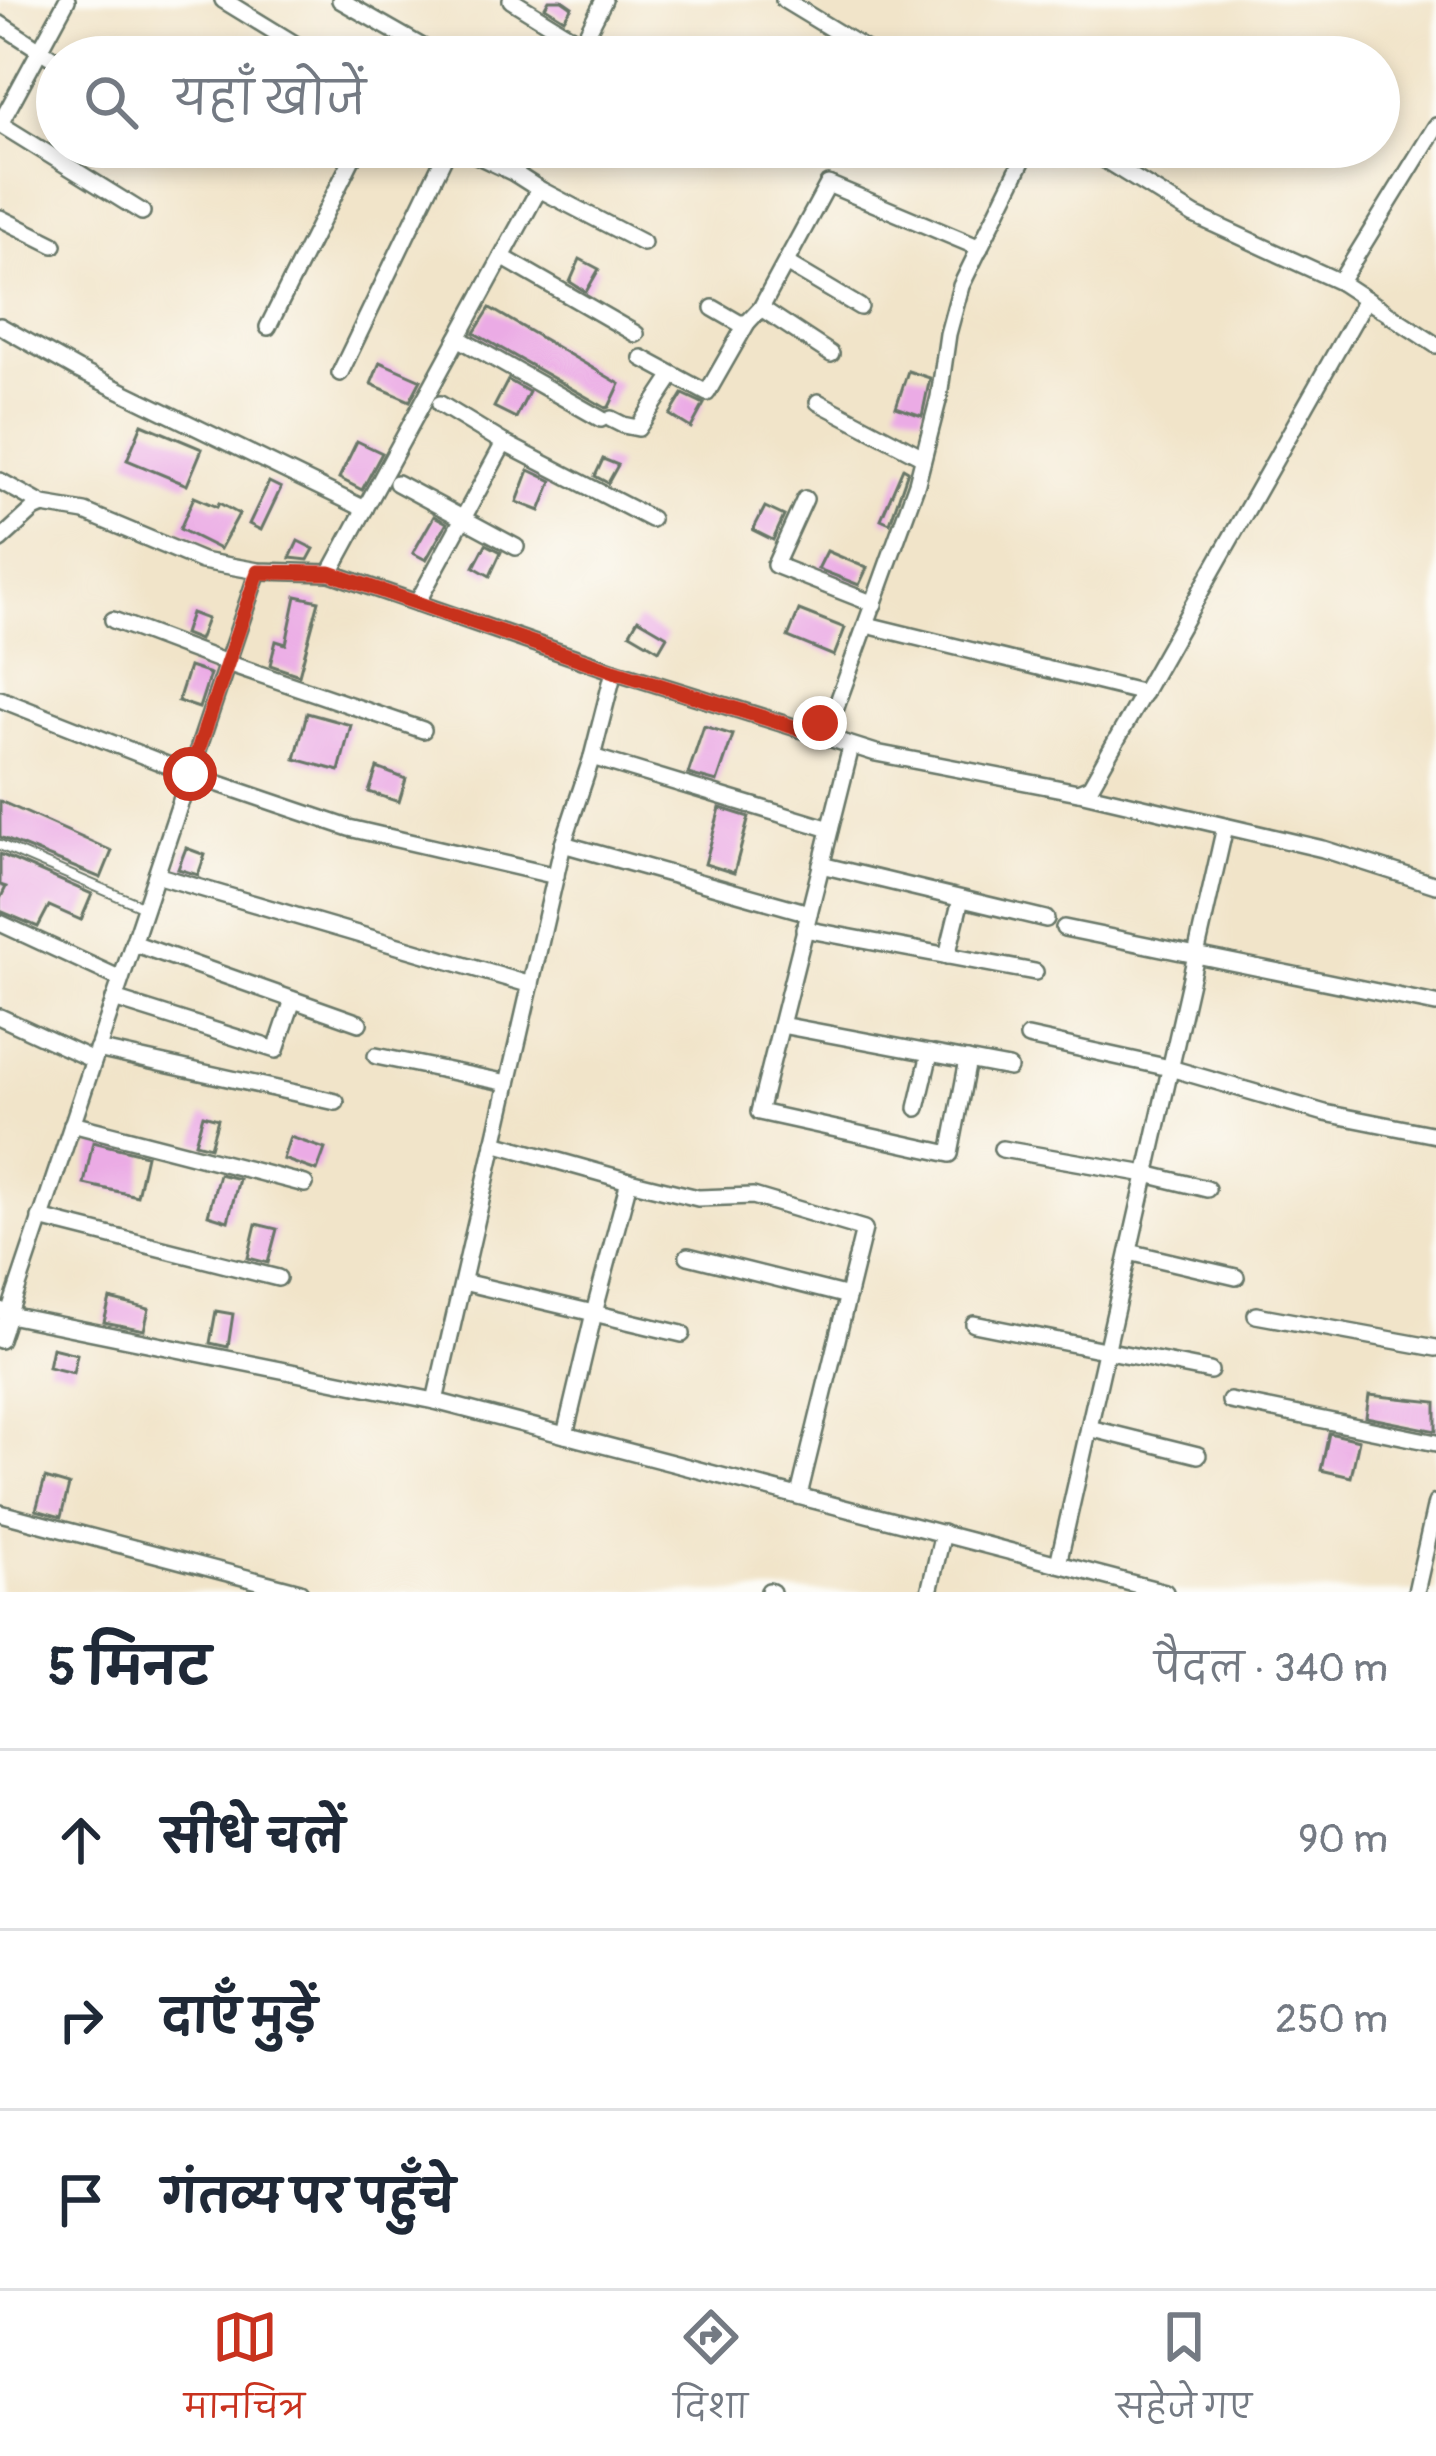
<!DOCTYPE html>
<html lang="hi">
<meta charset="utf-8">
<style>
:root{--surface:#fff;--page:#f6f6f7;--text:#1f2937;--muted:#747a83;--line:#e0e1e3;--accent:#c8321e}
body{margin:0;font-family:Pangolin,"Playpen Sans Deva",sans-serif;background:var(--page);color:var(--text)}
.stop{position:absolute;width:36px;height:36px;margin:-27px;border:9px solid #c8321e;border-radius:50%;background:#fff}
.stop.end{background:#c8321e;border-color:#fff;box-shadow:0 3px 12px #0008}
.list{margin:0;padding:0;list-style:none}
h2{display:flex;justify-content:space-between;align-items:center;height:156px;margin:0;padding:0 48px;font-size:51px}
h2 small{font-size:39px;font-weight:400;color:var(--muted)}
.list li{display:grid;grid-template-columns:78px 1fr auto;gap:36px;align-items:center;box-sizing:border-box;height:180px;padding:0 48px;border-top:3px solid var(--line)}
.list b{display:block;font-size:45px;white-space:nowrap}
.list em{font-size:39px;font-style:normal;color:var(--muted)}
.icon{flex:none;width:66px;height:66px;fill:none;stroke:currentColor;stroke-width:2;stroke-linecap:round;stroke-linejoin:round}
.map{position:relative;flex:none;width:1436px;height:1592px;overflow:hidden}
.search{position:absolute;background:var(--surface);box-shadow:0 6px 18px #0003;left:36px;right:36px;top:36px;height:132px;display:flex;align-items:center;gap:30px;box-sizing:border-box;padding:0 42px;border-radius:66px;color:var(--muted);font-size:45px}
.sheet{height:696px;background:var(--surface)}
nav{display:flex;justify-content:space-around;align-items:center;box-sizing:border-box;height:168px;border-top:3px solid var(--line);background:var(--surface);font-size:33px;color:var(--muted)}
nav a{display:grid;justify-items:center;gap:6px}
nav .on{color:var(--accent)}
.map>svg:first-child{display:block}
</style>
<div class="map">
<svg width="1436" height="1592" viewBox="0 0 1436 1592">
<rect width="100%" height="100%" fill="#fdfcf7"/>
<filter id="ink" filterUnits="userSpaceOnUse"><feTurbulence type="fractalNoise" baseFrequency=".00833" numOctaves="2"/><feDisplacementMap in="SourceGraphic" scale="24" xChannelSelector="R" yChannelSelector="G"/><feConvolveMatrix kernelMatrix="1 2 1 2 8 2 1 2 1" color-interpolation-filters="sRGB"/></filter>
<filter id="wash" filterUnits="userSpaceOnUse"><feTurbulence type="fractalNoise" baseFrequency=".004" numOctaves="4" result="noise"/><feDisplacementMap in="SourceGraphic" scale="48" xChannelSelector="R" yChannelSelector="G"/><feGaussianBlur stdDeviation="2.7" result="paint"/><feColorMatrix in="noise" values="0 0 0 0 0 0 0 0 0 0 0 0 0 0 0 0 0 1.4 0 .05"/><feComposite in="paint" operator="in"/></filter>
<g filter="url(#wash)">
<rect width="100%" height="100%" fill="#f1e4c9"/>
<g id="blocks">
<g fill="#ebabe5">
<polygon points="549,0 562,0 572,7 564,19 545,7"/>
<polygon points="580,259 599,269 586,292 570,282"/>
<polygon points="490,308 620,384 609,407 606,408 474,333"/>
<polygon points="380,362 421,380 410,401 371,384"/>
<polygon points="908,371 930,378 922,416 896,407"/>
<polygon points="508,380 529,392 516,418 494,407"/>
<polygon points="683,394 704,404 691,428 670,415"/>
<polygon points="142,424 202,449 187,485 127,460"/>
<polygon points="357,441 382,453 362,490 339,478"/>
<polygon points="603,459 618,465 608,483 595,476"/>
<polygon points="903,468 908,471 890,523 881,519"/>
<polygon points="529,470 552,481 540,511 517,502"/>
<polygon points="269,482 281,488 261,530 249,524"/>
<polygon points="194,497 217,507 219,503 239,514 220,549 180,529"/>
<polygon points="765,507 784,516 773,540 753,530"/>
<polygon points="434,516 447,523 426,560 413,553"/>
<polygon points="298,541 314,549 308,560 290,558"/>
<polygon points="486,544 501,552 490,576 474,567"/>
<polygon points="827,551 867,568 859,585 818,569"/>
<polygon points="296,596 319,601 299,675 270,665 276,641 286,644"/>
<polygon points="799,610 845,628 834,656 788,637"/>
<polygon points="191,613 207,619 199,640 184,634"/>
<polygon points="638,619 667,636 659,650 630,633"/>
<polygon points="189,667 210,674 199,708 178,701"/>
<polygon points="307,713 351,725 339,771 295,759"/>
<polygon points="704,726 733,735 717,782 688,774"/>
<polygon points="377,768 406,779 399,802 369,792"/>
<polygon points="0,801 112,851 101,878 0,837"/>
<polygon points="720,808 749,817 734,873 705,864"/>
<polygon points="186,848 205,855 198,875 178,869"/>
<polygon points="0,854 92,894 81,920 49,906 38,927 0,911 0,899 6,887 0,885"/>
<polygon points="203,1115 218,1119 210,1147 195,1143"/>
<polygon points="290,1137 325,1149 317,1171 283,1159"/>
<polygon points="93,1142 146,1155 137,1196 84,1184"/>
<polygon points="219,1174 239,1179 228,1221 208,1215"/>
<polygon points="256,1224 277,1229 268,1263 248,1258"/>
<polygon points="110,1299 149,1309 144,1330 104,1322"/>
<polygon points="216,1311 233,1314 228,1347 210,1343"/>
<polygon points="52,1348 77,1354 73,1373 48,1367"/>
<polygon points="1369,1395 1436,1402 1436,1431 1366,1417"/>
<polygon points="1329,1433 1359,1440 1351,1477 1321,1470"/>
<polygon points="45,1478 69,1485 61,1517 36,1510"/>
</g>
</g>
</g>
<g filter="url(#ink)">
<use href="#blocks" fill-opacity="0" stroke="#687768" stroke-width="3"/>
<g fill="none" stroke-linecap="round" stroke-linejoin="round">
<g stroke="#687768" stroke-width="12">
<polyline id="lane" points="0,845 144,907"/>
</g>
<g stroke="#687768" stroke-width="20">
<g id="street">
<polyline points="223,0 316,57"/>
<polyline points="340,0 440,57"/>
<polyline points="511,0 582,44"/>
<polyline points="784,0 878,57"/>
<polyline points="0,24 57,61"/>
<polyline points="575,57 604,0"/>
<polyline points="0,124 142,212"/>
<polyline points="0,124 67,0"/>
<polyline points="1436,126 1340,282 1436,345"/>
<polyline points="1084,147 1194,215 1340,282"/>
<polyline points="514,173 528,147"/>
<polyline points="539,189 643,243"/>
<polyline points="0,218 54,245"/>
<polyline points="502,257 636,334"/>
<polyline points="786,263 860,307"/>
<polyline points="713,308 739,323 747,323"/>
<polyline points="761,308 831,354"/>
<polyline points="0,326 78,370 365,509"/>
<polyline points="268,327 358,147"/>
<polyline points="458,338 601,419"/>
<polyline points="642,358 707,393 747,323 761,308 828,184 980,248"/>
<polyline points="340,373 449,147"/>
<polyline points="818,402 923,457"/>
<polyline points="440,404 504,443 651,519"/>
<polyline points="611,419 623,425 638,428 673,375"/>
<polyline points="0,481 43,505"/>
<polyline points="397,483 516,547"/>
<polyline points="805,499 775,565 874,604"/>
<polyline points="0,540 34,509 43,505 85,512 202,561 258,571 330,573 614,671"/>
<polyline points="330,573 539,189 514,173 459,147"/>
<polyline points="417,603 504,443"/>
<polyline points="113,620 227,663 423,730"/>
<polyline points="867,625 1144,693"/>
<polyline points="0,699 190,774 349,828 556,876"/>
<polyline points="800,729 876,753 1078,792 1090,787 1366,299"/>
<polyline points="851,747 759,1112 950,1154 968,1060"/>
<polyline points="592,757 830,829"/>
<polyline points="1079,792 1323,849 1436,885"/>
<polyline points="563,844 809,913"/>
<polyline points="821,865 1046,919"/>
<polyline points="156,875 531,985"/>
<polyline points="0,923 121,979"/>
<polyline points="1064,928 1436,1004"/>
<polyline points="804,929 1035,972"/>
<polyline points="133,943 359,1023"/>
<polyline points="947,956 961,899"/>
<polyline points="114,999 276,1050 293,1000"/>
<polyline points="0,1017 93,1060"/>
<polyline points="781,1025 1009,1068"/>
<polyline points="1028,1037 1170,1068 1325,1113 1436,1135"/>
<polyline points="97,1049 336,1102"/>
<polyline points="376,1056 508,1083"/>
<polyline points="917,1108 930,1053"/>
<polyline points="72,1124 305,1184"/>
<polyline points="494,1143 629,1181 594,1313 565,1435"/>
<polyline points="1002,1149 1146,1174 1207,1189"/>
<polyline points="629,1181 698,1198 753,1196 864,1229 799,1495"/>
<polyline points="40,1218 278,1278"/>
<polyline points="1129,1252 1236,1277"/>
<polyline points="688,1256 848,1296"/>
<polyline points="463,1282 682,1334"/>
<polyline points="0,1310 9,1315 435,1401 1165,1592"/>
<polyline points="1256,1315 1436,1348"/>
<polyline points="974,1324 1210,1371"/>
<polyline points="0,1340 258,571"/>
<polyline points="435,1401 563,844 592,757 614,671 800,729 820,723 835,710 917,483 939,397 948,334 961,286 1029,147"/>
<polyline points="1230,1401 1436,1443"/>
<polyline points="1089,1428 1198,1455"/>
<polyline points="0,1513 300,1592"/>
<polyline points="1058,1564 1225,827"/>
<polyline points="769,1591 772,1592"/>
<polyline points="929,1592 943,1533"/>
<polyline points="1416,1592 1436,1503"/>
</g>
</g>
<use href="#lane" stroke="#fff" stroke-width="8"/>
<use href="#street" stroke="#fff" stroke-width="15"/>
</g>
</g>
<g fill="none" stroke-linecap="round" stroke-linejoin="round" filter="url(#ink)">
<polyline stroke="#c8321e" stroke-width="15" points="190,774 258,572 330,573 614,671 800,729 820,723"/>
</g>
</svg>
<div class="stop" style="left:190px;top:774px"></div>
<div class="stop end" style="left:820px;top:723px"></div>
<div class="search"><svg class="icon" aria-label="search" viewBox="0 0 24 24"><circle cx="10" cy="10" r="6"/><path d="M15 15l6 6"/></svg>यहाँ खोजें</div>
</div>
<section class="sheet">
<h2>5 मिनट<small>पैदल · 340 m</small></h2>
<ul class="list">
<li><svg class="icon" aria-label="ahead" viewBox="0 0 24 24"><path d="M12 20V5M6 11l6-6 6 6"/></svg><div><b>सीधे चलें</b></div><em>90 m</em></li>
<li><svg class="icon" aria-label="right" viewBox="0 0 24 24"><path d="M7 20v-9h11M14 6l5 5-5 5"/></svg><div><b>दाएँ मुड़ें</b></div><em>250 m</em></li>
<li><svg class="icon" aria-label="arrive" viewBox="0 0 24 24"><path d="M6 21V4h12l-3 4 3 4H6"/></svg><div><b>गंतव्य पर पहुँचे</b></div></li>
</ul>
</section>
<nav>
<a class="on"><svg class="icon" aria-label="map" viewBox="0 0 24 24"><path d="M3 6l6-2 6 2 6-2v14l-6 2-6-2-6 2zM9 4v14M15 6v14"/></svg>मानचित्र</a>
<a><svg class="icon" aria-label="directions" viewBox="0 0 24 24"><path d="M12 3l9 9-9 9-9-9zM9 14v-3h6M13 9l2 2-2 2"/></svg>दिशा</a>
<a><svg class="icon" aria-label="saved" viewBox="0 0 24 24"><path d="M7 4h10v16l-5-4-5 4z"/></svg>सहेजे गए</a>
</nav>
